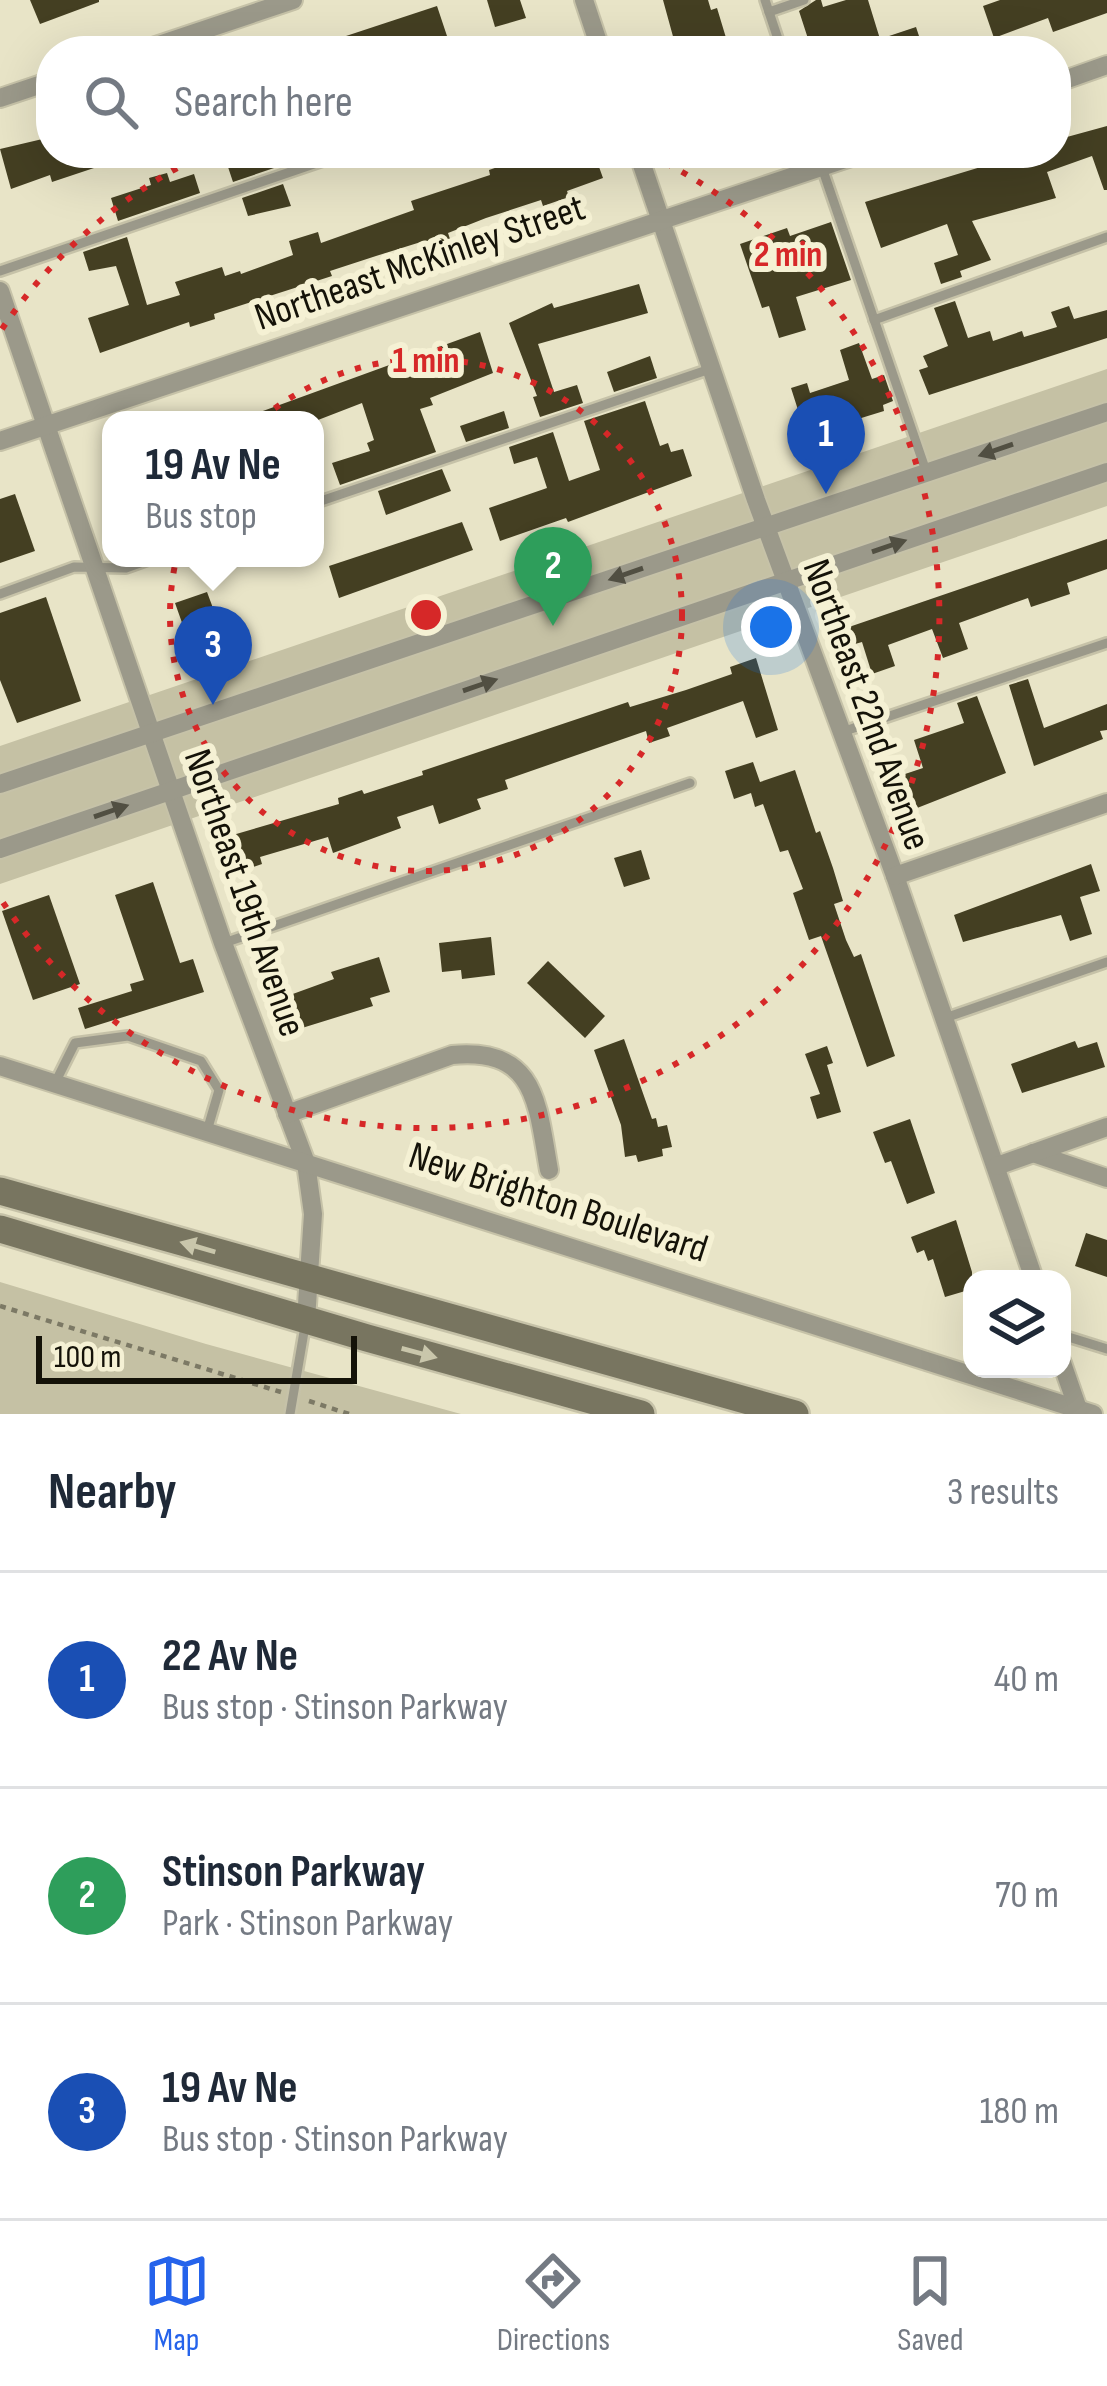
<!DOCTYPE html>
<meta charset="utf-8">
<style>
:root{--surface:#fff;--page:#f2f2f3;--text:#1f2937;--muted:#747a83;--line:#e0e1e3;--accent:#2563eb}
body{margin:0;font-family:"Sofia Sans Condensed",sans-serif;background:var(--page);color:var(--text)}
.controls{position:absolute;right:36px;bottom:36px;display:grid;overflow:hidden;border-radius:24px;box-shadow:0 12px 48px #0002}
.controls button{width:108px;height:108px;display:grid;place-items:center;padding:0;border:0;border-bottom:3px solid var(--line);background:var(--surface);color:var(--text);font:60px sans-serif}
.scale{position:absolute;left:36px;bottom:30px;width:321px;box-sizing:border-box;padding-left:12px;border:6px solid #141208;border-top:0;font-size:33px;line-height:42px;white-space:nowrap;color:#141208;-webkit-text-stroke:9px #f5f1d4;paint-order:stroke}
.you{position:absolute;left:771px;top:627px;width:42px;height:42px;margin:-30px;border:9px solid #fff;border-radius:50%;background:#1a73e8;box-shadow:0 0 0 18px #1a73e833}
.badge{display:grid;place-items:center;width:78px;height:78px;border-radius:50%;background:var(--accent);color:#fff;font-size:39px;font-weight:700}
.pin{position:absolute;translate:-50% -99px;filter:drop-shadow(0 3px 6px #0008)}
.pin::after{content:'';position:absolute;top:63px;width:42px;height:36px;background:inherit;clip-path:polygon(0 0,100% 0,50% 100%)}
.popup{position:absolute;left:102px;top:411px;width:222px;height:156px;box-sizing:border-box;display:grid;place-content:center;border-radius:24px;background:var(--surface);filter:drop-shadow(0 3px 9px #0005);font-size:39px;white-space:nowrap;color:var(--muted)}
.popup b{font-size:45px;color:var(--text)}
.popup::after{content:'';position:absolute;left:50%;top:100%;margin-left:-24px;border:24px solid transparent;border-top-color:var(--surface)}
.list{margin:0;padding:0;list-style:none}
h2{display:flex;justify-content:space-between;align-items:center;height:156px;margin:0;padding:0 48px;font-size:51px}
h2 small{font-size:39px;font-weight:400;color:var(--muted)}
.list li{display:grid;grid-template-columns:78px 1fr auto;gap:36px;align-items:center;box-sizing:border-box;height:216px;padding:0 48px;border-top:3px solid var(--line)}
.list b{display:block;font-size:45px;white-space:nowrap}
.list p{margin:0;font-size:39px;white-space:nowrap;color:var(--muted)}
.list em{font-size:39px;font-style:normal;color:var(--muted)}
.icon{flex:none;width:66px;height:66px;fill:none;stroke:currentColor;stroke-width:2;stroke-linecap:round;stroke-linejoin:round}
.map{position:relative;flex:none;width:1107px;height:1414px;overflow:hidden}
.search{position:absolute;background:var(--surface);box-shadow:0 12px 48px #0002;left:36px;right:36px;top:36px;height:132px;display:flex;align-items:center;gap:30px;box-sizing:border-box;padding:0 42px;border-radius:48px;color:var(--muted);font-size:45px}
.sheet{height:804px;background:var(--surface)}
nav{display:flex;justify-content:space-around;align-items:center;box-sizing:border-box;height:168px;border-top:3px solid var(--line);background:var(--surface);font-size:33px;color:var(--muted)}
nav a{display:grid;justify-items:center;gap:6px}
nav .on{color:var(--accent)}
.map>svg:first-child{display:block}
</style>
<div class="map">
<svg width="1107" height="1414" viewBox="0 0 1107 1414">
<rect width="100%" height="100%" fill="#e8e4c7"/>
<g fill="#c5c1a4">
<polygon points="1107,369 1107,506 0,884 0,746"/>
<polygon points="0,1282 206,1344 461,1414 0,1414"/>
</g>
<g fill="#443f22">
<polygon points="30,0 99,0 99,2 40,24"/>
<polygon points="487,0 520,0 526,18 495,27"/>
<polygon points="663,0 708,0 711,10 717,8 730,51 677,51"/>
<polygon points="816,0 821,0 823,7 846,0 868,0 880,39 916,27 924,51 812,51 799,11"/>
<polygon points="1000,0 1107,0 1107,13 1053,32 1048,18 994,38 983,6"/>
<polygon points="437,6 452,51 351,51 346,36"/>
<polygon points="1107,126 1107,190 1104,190 1092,156 1047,172 1056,198 972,221 991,260 960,271 962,277 941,284 934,263 958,255 947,224 881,248 865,202 1027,153 1056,153 1056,140"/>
<polygon points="51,137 51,153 130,153 130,156 52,182 50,175 11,189 0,149"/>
<polygon points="247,153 250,163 273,154 277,167 233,182 226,161"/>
<polygon points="526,153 554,153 557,163 594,153 603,178 567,191 569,197 543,206 541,200 486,218 448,233 450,239 426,247 424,241 376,256 330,271 332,276 214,314 215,319 190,327 189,322 100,353 88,318 129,305 116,266 89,271 83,252 127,237 147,305 180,295 175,282 222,267 225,276 240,271 241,274 293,255 289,241 318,232 321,243 414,210 411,201 490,175 489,170 527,157"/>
<polygon points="167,173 170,182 194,174 200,193 118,221 111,198 151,185 149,178"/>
<polygon points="283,184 291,206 248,216 242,198"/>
<polygon points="831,222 851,280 796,297 806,330 779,338 769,306 762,308 740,244 787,228 790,236"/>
<polygon points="639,284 648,313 538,344 554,392 577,385 583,403 540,417 533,397 537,396 509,323 552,303 554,308"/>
<polygon points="955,301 968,338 990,331 993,341 1022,331 1024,337 1057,327 1051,312 1069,306 1074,319 1107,310 1107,338 929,395 919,370 928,367 923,356 948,346 934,308"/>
<polygon points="480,332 493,373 430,398 433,405 420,409 436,452 340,485 332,463 370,451 367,443 374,440 362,403 318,420 238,420"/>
<polygon points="859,343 872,379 884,375 893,401 883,405 884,411 806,435 791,388 807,383 810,393 849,380 840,350"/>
<polygon points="650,356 657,378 614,392 607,372"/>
<polygon points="645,401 660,446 668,443 671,452 683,449 692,476 568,522 566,518 500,541 489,508 547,488 537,457 514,464 509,447 553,432 569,481 600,470 584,421"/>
<polygon points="504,411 509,428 466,442 460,426"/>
<polygon points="442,469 451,491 386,515 378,491"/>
<polygon points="15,494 35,551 0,563 0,499"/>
<polygon points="462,522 473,550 339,598 329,566"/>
<polygon points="1107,539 1107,569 1067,583 1070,594 1031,607 1028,598 959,623 968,649 943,658 932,629 888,645 895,666 872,674 862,642 855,644 849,627"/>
<polygon points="207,592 226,643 208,650 206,643 191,648 175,603"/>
<polygon points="46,597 81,701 17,723 0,680 0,613"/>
<polygon points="756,658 778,730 756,738 743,701 667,728 670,736 649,743 646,731 505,780 508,789 477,799 481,809 456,818 439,824 433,805 397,817 401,828 333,853 328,837 260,857 262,864 239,872 226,837 339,804 338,798 362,790 364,794 423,775 422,771 628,702 630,707 686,690 732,674 730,667"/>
<polygon points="1028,679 1044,728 1107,704 1107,730 1100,731 1103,739 1034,766 1009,685"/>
<polygon points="977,696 1006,773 907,812 896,777 923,768 914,740 964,723 957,703"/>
<polygon points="753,762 760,782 795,770 816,833 820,831 833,868 843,901 834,904 846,940 854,957 861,954 895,1056 867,1067 821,936 809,940 793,893 803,889 788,850 780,852 763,804 755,807 751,793 734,799 725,771"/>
<polygon points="641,850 650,879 624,887 614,858"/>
<polygon points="1091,864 1100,891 1080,897 1092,934 1070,941 1061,915 963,942 954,915"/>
<polygon points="153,882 180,963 193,959 204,992 85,1029 78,1008 132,991 130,984 144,980 115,895"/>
<polygon points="49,895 80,984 33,1000 2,911"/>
<polygon points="491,937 495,975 462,979 461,970 442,972 439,943"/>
<polygon points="379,957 390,992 370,998 373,1006 302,1028 290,995 334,979 331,972"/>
<polygon points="548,961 605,1016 585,1038 527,983"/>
<polygon points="624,1039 652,1119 656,1118 658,1127 667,1125 672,1147 662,1149 663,1156 638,1162 636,1155 625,1157 621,1125 594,1050"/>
<polygon points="1075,1041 1078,1048 1097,1042 1105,1067 1022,1093 1011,1064"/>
<polygon points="827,1046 833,1063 827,1065 841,1112 817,1119 810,1097 820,1094 805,1054"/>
<polygon points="910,1119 935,1193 907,1204 891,1161 885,1163 873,1132"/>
<polygon points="956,1220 972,1272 972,1289 945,1297 933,1259 928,1261 924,1250 917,1253 911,1237"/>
<polygon points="1086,1233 1107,1240 1107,1277 1075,1266"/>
</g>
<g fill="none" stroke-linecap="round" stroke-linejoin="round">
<g stroke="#c6c2a8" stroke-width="14">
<g id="service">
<polyline points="765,0 782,51"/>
<polyline points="769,12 804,0"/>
<polyline points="817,153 927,474"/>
<polyline points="0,271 346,153"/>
<polyline points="874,320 1107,237"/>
<polyline points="315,503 710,369"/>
<polyline points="0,594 74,567 126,568 154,558"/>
<polyline points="842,732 1107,643"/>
<polyline points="224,943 690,783"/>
<polyline points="945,1018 1107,962"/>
<polyline points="55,1083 75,1043 128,1036 201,1061 219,1090 207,1131"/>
<polyline points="1062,1335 1107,1349"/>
<polyline points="290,1414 305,1326"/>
</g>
</g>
<g stroke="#c6c2a8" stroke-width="22">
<g id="minor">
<polyline points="584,0 601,51"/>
<polyline points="141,51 293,0"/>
<polyline points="1056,83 1107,65"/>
<polyline points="0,98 51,81"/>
<polyline points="638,153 756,500 895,876 1034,1279"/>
<polyline points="0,291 223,943 306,1163 313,1214 306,1320"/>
<polyline points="0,441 863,153"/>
<polyline points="0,784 1107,412"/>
<polyline points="0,849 1107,472"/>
<polyline points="895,876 1107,803"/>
<polyline points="0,1066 1093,1414"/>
<path d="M287,1114L452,1055C537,1047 537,1104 549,1170"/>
<polyline points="1033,1153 1107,1178"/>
<polyline points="997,1166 1107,1127"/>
<polyline points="1062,1363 1078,1409"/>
</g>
</g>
<g stroke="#c6c2a8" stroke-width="32">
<g id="secondary">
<polyline points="0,1191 795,1414"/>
<polyline points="0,1229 367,1338 641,1414"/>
</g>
</g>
<g stroke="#7c7965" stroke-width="4.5" stroke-dasharray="6 6" stroke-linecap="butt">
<polyline points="0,1306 281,1392"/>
<polyline points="309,1401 349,1414"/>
</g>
<use href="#service" stroke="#9b998a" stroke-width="9"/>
<use href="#minor" stroke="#9b998a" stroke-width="18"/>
<use href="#secondary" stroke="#787560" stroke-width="27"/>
</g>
<defs><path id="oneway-solid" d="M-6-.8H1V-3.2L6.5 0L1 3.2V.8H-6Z" transform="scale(3)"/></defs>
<g fill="#514f42">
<use href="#oneway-solid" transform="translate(996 450) rotate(161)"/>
<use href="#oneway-solid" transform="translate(889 546) rotate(-19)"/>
<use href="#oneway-solid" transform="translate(626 574) rotate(161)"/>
<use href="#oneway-solid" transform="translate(480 685) rotate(-19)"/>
<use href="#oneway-solid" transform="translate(111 811) rotate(-19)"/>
</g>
<g fill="#c9c6ab">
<use href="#oneway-solid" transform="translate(198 1247) rotate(-164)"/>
<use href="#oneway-solid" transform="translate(419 1353) rotate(15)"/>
</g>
<g fill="none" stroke="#d62828" stroke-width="6" stroke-dasharray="6 12">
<circle cx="426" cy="615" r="256"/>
<path d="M2 329A512 512 0 0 1 202 155M650 155A512 512 0 1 1 2 901"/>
</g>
<g text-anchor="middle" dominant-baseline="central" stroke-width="12" stroke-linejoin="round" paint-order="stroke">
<g font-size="39" fill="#141208" stroke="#f5f1d4">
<text transform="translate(420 263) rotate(-19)">Northeast McKinley Street</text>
<text transform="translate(866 705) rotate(70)">Northeast 22nd Avenue</text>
<text transform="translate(244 893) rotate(71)">Northeast 19th Avenue</text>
<text transform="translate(558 1203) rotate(18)">New Brighton Boulevard</text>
</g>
</g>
<circle cx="426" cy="615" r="18" fill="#d62828" stroke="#f5f1d4" stroke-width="6"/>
<g font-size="36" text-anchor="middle" font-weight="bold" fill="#d62828" stroke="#f5f1d4" stroke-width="12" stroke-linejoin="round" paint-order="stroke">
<text x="788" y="266">2 min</text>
<text x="426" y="372">1 min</text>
</g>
</svg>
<div class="controls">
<button><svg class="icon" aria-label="layers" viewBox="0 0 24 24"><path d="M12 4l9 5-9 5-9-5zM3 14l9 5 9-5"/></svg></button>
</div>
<div class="scale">100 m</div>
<div class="you"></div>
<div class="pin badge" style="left:826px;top:494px;background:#1a4fb4">1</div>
<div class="pin badge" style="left:553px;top:626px;background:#2e9e5b">2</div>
<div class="pin badge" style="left:213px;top:705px;background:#1a4fb4">3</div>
<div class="popup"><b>19 Av Ne</b>Bus stop</div>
<div class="search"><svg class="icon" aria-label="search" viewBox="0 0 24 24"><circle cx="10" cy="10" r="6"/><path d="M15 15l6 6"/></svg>Search here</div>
</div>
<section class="sheet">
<h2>Nearby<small>3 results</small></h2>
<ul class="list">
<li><span class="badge" style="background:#1a4fb4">1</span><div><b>22 Av Ne</b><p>Bus stop · Stinson Parkway</p></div><em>40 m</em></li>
<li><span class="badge" style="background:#2e9e5b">2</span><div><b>Stinson Parkway</b><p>Park · Stinson Parkway</p></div><em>70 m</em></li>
<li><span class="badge" style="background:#1a4fb4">3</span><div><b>19 Av Ne</b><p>Bus stop · Stinson Parkway</p></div><em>180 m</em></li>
</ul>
</section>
<nav>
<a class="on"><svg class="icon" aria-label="map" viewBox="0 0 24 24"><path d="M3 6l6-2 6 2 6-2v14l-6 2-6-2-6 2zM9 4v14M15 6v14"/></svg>Map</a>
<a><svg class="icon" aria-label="directions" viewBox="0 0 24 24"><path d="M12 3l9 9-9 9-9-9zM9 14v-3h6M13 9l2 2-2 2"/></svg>Directions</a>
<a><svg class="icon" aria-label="saved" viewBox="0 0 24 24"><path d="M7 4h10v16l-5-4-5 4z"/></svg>Saved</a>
</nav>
